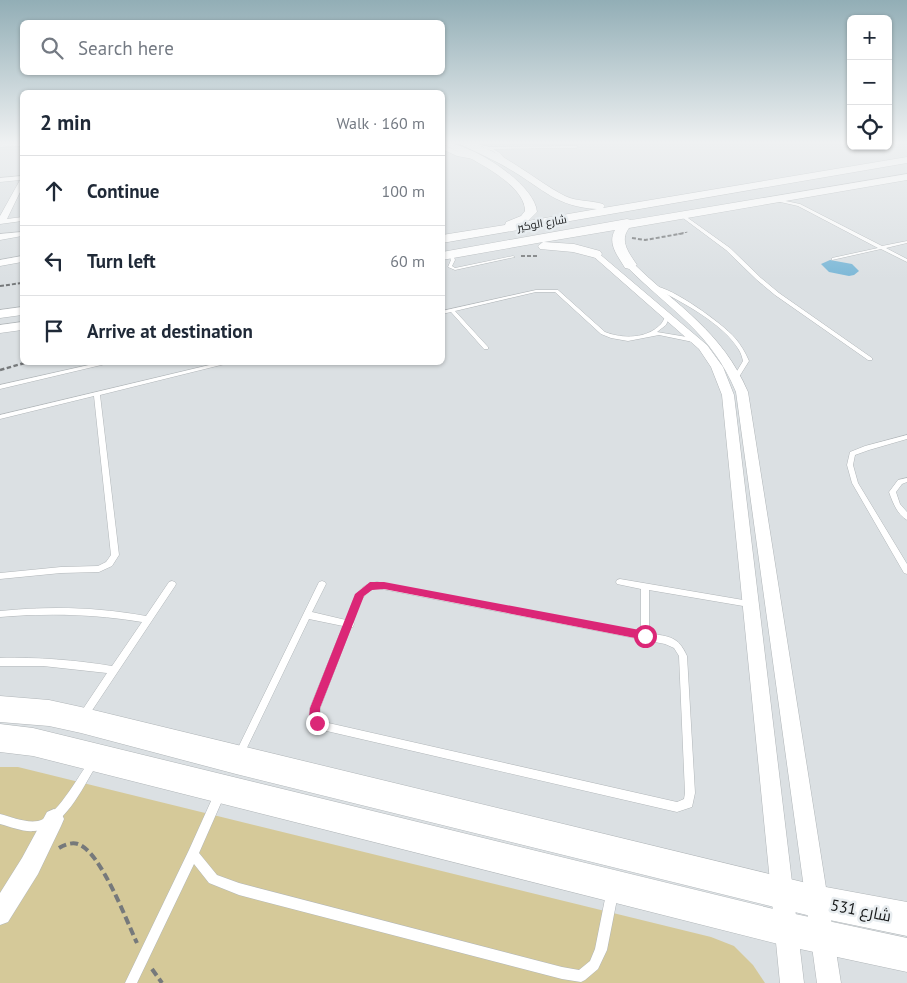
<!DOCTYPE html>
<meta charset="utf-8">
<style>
:root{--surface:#fff;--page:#f2f2f3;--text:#1f2937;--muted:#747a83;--line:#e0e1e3}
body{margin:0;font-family:"PT Sans",Cairo,sans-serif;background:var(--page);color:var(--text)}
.controls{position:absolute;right:15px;top:15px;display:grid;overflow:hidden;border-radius:8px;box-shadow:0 1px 4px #0004}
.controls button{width:45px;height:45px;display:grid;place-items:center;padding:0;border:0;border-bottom:1px solid var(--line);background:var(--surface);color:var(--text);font:25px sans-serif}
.stop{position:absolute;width:15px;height:15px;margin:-11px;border:4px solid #db2777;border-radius:50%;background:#fff}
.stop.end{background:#db2777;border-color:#fff;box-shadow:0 1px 5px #0008}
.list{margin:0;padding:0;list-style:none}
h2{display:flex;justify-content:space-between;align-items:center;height:65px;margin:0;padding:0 20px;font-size:21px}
h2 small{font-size:16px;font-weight:400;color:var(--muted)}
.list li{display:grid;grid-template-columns:32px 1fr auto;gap:15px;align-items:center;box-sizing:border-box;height:70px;padding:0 20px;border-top:1px solid var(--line)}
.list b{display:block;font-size:19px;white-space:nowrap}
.list em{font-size:16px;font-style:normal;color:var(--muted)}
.icon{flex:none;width:28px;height:28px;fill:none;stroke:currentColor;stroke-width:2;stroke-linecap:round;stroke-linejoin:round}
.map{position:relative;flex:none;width:907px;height:983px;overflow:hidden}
.search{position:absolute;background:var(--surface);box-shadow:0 1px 4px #0004;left:20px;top:20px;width:425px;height:55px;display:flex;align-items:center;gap:12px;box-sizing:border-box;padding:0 18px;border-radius:8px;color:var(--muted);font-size:19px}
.panel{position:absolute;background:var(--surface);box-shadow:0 1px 4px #0004;left:20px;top:90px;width:425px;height:275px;border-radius:8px}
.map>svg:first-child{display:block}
</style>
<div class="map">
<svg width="907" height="983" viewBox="0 0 907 983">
<rect width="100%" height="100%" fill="#dbe0e3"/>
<polygon fill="#d5c999" points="0,767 18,767 711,937 734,946 753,965 765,983 0,983"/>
<polygon fill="#7cb8d7" points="830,260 852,264 859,271 854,275 849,276 829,272 821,264"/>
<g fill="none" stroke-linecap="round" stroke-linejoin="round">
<g stroke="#b1b6b9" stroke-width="1">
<g id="lane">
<path d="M462,142L475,143L489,147L576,146L578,147L576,148L493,149L500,153L508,163L506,164C500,157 495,149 484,149V147Z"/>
<polygon points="776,199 800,204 882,246 907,241 907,243 886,248 907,259 907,262 881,249 832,260 832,258 878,248 798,206 776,201"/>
<polygon points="679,213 681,213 730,248 761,278 779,293 872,358 872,360 868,360 775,295 757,280 726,250 679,215"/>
<polygon points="449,253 453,254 455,260 452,266 455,268 513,256 515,257 455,270 448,267 451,260"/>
<path d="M654,286C672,287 723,324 735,338C741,345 745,352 749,361L739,377H735L734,376L743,361C742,357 741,353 739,350C724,324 681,301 654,288Z"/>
<path d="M536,290H558L605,332C623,339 647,339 661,324C664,321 664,317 667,314L670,316L666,325L657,332L693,338L696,340L693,342L659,335L628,341L611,338L601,334L555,292H536L455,311L488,347V349H484L451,312L442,314V311Z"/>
<polygon points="102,362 114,362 0,389 0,385"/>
<polygon points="222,362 233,362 100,395 119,555 112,566 99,572 61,573 0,579 0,573 61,567 98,566 106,562 111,555 94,396 0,419 0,415"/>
<polygon points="907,435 907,439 869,450 855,455 853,465 858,483 907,564 907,574 904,573 852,483 847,465 850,452 865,446"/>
<path d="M907,478V482L902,484L896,492L900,504L907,512V520C897,514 893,503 889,492L898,480Z"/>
<path d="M620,579L749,601L752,602L753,604L752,606L749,607L649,590V633C670,637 678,636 687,656L695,793L692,807L677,812L318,729L310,718V708L343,626L309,619L243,756L240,758L237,756L235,753L237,750L319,582L322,581L325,582L326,584L312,612L346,620C353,602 355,585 377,582L641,632V589L617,584L616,582L617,580ZM377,588L665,644L674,648L679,656L685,793L684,799L677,802L324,722L320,717V708L351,627H353L354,624L353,622C358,609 361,591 377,588Z"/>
<path d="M172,581L175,582L176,584L175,586L87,718L84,719L81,718L79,715L107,673L43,666H0V658C38,657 75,660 112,666L142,622C94,614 48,613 0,617V611C49,606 97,607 146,616L169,582Z"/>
<path d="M93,758L96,760L98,763L96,766C83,787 63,831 34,831C23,832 11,827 0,824V814C12,817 25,823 38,821C56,818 79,775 90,760Z"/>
<polygon points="220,789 224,790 225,794 199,853 217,875 239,883 562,967 579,970 590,961 595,949 606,894 608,890 612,888 616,890 618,894 607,950 598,969 585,980 581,982 562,979 239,895 209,883 194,864 137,983 125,983 189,850 216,790"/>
</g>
</g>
<g stroke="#b1b6b9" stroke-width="1">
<g id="street">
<polygon points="22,142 22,146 0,147 0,143"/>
<polygon points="442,144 461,153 482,158 479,160 457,156 442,149"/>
<polygon points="22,176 22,188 7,219 22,217 22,221 0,224 0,216 20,180 0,182 0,178"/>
<polygon points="22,232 22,236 0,240 0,234"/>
<polygon points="596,251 707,345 723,367 734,395 804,983 780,983 722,395 711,367 699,349 593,256 593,252"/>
<polygon points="22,256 22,262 0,266 0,260"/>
<path d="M630,262L633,263C678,307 722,331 748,392L841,983H817L736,392C712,333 670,310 627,267V263Z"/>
<polygon points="54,809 61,812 64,819 61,826 38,874 8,922 0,925 0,893 22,858 47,812"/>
</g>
</g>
<g stroke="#b1b6b9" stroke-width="1">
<g id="secondary">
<path d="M442,142C469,142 535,183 537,212L528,221L597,209C557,207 543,189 511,170C495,160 477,153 460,144L459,142C493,142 535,181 565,196C578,202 590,200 603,204L605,206L603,208L907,157V163L442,243V235L505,225L506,222L521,216L525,211C525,182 465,156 443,144Z"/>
<path d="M907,174V180L629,228C619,241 629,253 637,265L630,269L625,268C618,256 607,244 615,230L544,242L574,244L600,251L602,254L600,257L596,258L573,252L540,249L538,246L543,242L442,260V252L627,219L631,220Z"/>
<polygon points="22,307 22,315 0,318 0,310"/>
<polygon points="22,322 22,330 0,333 0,325"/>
<polygon points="0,696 49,700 81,707 815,885 907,902 907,936 815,917 236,774 81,733 49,726 0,722"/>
<polygon points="0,724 33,728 786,912 907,938 907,972 786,946 33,756 0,752"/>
</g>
</g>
<polyline stroke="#76797b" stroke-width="1" stroke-dasharray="2.5 1" stroke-linecap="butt" points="678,234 688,232"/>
<g stroke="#76797b" stroke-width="2" stroke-dasharray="4 2" stroke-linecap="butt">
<polyline points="632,238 645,240 685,233"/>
<polyline points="521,256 537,256"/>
<polyline points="0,286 22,283"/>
</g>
<polyline stroke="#76797b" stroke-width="2.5" stroke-dasharray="4.5 2.5" stroke-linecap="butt" points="0,370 28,362"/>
<g stroke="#76797b" stroke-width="4" stroke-dasharray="8 4" stroke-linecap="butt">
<path d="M59,848C64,845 71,842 78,844C101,852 126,920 137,943"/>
<polyline points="152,969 162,983"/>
</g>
<use href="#lane" fill="#fff" fill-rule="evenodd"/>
<use href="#street" fill="#fff" fill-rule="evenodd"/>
<use href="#secondary" fill="#fff" fill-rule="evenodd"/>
</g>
<linearGradient id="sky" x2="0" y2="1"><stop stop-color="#92aeb6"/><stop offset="0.51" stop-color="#eff1f2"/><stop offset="1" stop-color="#eff1f2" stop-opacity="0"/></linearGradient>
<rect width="907" height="279" fill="url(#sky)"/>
<polygon fill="#db2777" points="370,582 384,582 645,631 650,636 645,640 384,589 372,590 364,596 320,708 320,718 323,723 321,727 317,728 313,727 309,718 310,708 355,594"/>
<g text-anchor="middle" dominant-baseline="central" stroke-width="5" stroke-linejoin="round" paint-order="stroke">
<g font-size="11" fill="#17191a" stroke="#e8edf0">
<text transform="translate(542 223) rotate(-10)">شارع الوكير</text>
</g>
<g font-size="16" fill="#17191a" stroke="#e8edf0">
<text transform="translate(861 910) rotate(11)">شارع 531</text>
</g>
</g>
</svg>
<div class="controls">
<button>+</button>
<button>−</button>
<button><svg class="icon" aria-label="locate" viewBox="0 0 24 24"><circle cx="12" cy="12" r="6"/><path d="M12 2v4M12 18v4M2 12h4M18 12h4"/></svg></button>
</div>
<div class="stop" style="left:645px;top:636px"></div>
<div class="stop end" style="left:317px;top:723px"></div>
<div class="search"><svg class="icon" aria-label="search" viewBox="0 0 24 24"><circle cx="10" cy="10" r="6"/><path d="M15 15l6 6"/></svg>Search here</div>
<section class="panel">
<h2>2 min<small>Walk · 160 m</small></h2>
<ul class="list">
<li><svg class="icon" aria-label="ahead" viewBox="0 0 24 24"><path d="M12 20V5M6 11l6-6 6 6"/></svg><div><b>Continue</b></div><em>100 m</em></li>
<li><svg class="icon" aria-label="left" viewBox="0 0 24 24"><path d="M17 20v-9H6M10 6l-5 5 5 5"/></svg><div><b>Turn left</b></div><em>60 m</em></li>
<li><svg class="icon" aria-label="arrive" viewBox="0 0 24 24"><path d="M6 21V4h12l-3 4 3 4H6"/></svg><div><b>Arrive at destination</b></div></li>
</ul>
</section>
</div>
